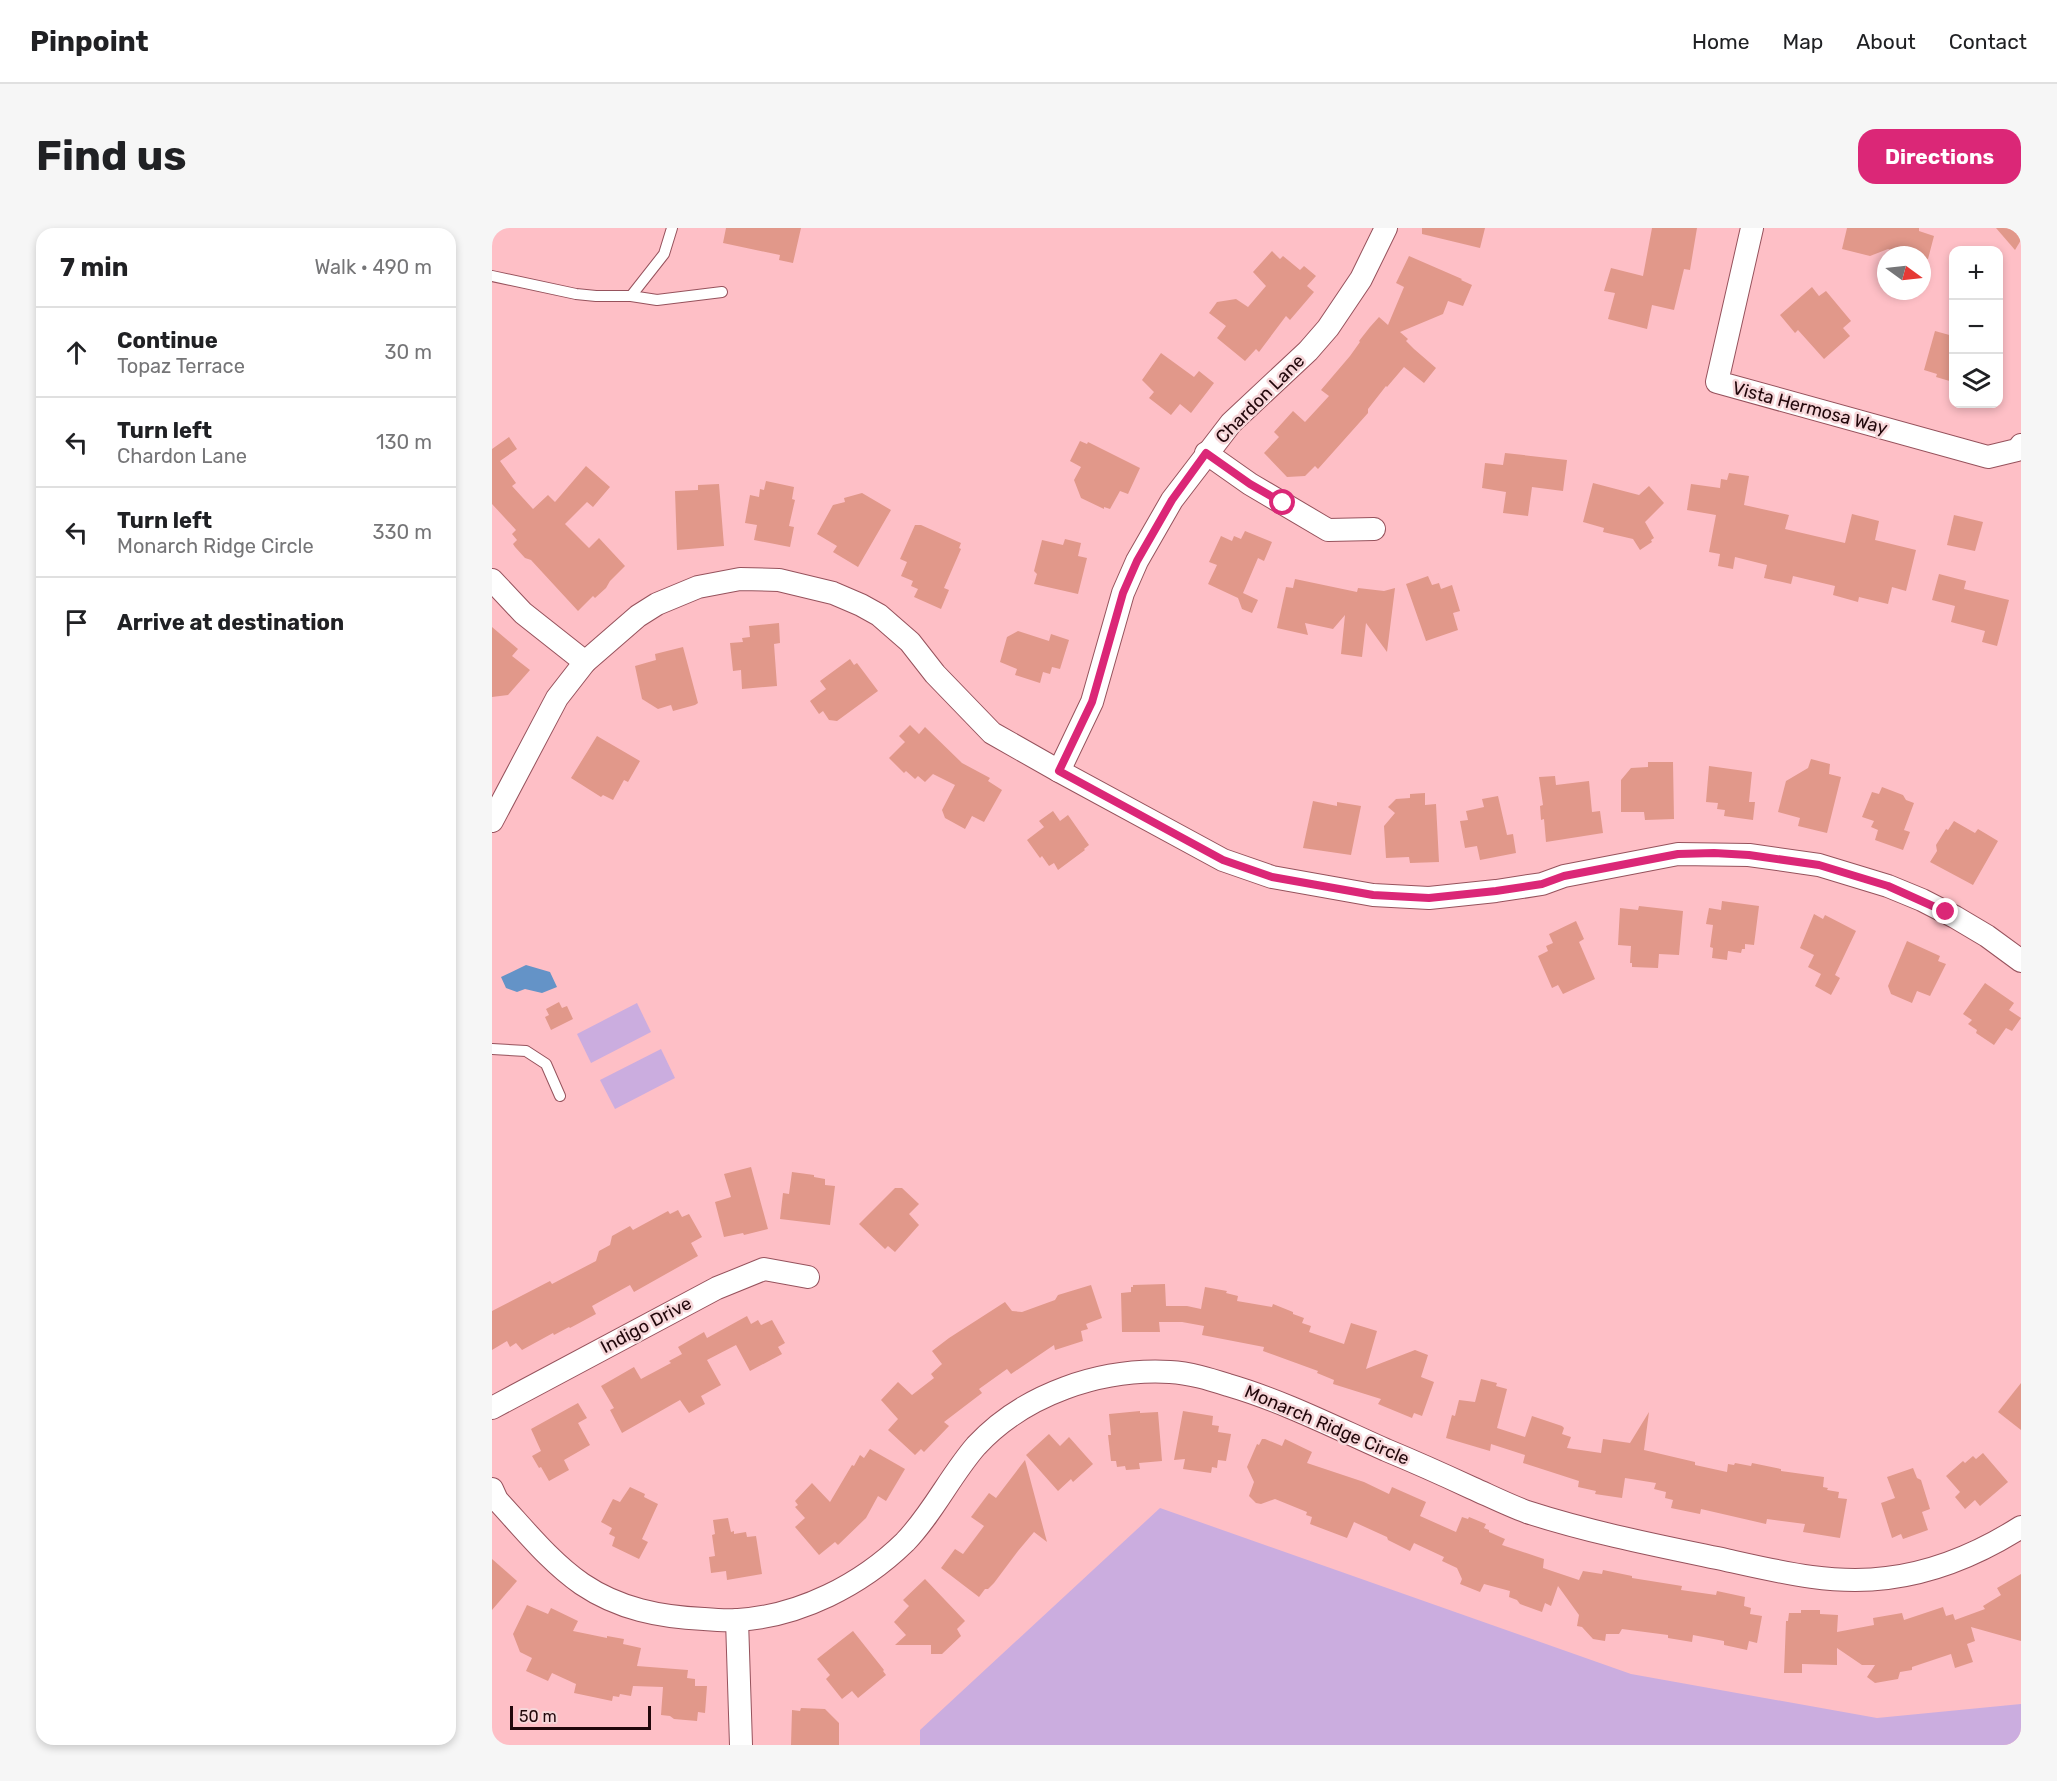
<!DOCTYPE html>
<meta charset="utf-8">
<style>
:root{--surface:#fff;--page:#f6f6f6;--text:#202124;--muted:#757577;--line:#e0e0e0;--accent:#db2777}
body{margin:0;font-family:Rubik,sans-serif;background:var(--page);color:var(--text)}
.controls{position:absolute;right:18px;top:18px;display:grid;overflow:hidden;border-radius:12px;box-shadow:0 3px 9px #0003}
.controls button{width:54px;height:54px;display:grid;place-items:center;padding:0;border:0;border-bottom:2px solid var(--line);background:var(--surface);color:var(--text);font:30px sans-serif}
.compass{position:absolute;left:1385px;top:18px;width:54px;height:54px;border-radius:50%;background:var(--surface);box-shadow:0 3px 9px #0003;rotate:105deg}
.scale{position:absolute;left:18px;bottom:15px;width:141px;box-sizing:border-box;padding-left:6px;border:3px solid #21070b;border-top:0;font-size:16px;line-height:21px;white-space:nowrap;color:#21070b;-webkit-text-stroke:4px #f6d6d9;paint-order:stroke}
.stop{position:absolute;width:18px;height:18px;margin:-14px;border:4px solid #db2777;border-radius:50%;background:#fff}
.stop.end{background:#db2777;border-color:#fff;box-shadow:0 2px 6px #0008}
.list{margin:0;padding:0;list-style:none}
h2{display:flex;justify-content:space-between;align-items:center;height:78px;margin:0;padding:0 24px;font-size:26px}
h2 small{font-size:20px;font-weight:400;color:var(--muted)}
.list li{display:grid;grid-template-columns:39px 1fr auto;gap:18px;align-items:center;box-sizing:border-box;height:90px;padding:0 24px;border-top:2px solid var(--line)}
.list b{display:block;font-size:22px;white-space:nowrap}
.list p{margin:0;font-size:20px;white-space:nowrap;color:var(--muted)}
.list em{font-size:20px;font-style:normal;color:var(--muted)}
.icon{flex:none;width:33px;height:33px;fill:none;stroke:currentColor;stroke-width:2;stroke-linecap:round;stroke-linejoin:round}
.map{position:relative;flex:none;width:1529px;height:1517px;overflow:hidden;border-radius:18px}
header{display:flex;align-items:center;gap:36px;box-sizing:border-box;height:84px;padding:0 30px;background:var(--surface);border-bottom:2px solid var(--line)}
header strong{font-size:28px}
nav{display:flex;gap:33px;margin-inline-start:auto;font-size:21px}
.intro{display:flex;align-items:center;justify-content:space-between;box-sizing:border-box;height:144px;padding:0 36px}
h1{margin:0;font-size:42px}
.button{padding:15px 27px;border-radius:18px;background:var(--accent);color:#fff;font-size:21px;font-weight:700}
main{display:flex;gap:36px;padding:0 36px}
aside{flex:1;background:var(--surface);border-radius:18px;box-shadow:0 3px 9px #0003}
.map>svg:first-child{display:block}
</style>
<header>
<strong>Pinpoint</strong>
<nav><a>Home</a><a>Map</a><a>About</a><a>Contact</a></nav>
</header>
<div class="intro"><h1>Find us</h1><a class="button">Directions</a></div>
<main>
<aside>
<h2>7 min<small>Walk · 490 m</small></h2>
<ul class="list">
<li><svg class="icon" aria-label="ahead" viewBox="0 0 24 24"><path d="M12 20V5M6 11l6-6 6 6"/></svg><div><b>Continue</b><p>Topaz Terrace</p></div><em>30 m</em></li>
<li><svg class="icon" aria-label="left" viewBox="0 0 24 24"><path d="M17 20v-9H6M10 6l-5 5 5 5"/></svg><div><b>Turn left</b><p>Chardon Lane</p></div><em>130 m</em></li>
<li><svg class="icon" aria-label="left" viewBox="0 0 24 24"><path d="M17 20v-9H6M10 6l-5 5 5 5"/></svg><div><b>Turn left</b><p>Monarch Ridge Circle</p></div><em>330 m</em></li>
<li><svg class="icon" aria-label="arrive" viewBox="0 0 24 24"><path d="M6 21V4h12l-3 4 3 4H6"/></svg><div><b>Arrive at destination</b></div></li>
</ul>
</aside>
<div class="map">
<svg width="1529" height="1517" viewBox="0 0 1529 1517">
<rect width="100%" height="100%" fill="#febfc6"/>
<g fill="#cbaddf">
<polygon points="145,775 159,804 99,835 85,806"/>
<polygon points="169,821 183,850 123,881 108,852"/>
<polygon points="668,1280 1139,1446 1385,1490 1529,1476 1529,1517 428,1517 428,1502"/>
</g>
<polygon fill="#6493c7" points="34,737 58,744 65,759 50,765 33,761 25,764 14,760 9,749"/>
<g fill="#e1988a">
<polygon points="234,0 309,0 301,35 287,32 288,27 231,15"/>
<polygon points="930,0 993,0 988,20 930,6"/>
<polygon points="1160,0 1205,0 1198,42 1192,41 1182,82 1160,77 1155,101 1116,91 1123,65 1112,63 1119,40 1151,48"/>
<polygon points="1355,0 1427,0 1427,3 1442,8 1436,31 1430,30 1430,27 1419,27 1396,21 1378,28 1350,21"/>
<polygon points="1504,0 1529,0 1529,12 1523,22"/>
<polygon points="780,23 788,31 791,28 808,42 812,38 824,48 815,58 822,64 798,92 794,88 767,124 764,121 753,133 725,110 734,98 717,85 725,74 744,71 756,79 774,58 761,44"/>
<polygon points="917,28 970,51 969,52 980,57 971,78 956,73 951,86 908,104 916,111 914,113 922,121 944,140 932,155 912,139 895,159 894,158 876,181 876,185 826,241 823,238 813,248 795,249 772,225 787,209 782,204 801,183 813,194 837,168 829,162 858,128 868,114 867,113 878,99 887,89 896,97 912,59 904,55"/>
<polygon points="1320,59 1327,68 1334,63 1359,93 1351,100 1358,108 1332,131 1306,102 1303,105 1288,87"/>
<polygon points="1443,103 1461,108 1461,154 1444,149 1445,146 1432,142"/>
<polygon points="669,125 702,149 707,143 722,155 699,185 688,176 679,187 657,170 662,164 650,152"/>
<polygon points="17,209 25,221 8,233 24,255 20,258 41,281 56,267 63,274 94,238 118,259 101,279 95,274 73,296 97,320 107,310 133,338 118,353 114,360 103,370 101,368 86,383 39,332 33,330 23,319 21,316 25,312 20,306 24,302 0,276 0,221"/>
<polygon points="588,213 595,216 596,214 648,240 636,266 628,263 618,281 612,279 612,281 589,270 582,252 589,239 578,233"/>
<polygon points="1013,225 1075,232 1071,263 1040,259 1036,288 1011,285 1014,264 990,260 993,235 1011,237"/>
<polygon points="1237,245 1257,248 1252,277 1297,287 1293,301 1353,315 1360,286 1387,293 1383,312 1424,322 1414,363 1400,359 1396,376 1367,369 1366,374 1341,367 1343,358 1301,348 1299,356 1272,350 1275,337 1243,329 1241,341 1226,338 1228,326 1217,324 1224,287 1195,282 1199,256 1228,260 1229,251 1235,252"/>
<polygon points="274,253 302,259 300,271 303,272 297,298 302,299 298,319 262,312 265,297 253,295 258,267 267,269 268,261 272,262"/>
<polygon points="1101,255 1147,267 1157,258 1172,275 1153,294 1162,310 1159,312 1160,314 1148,322 1141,311 1111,304 1112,300 1091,294"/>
<polygon points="227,256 232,318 185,322 183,263 206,262 206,257"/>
<polygon points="370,265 399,282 366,339 341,324 345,318 325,306 341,277 353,274 352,270"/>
<polygon points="1462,287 1491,294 1483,323 1455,317"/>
<polygon points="423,297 429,297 469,315 467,320 469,321 452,360 457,362 449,381 422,369 426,361 419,358 421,353 409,348 415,334 408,331"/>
<polygon points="753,303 780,314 772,333 766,330 751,365 766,372 760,385 750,381 746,370 716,356 725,337 717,334 729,308 740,313 742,308 749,311"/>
<polygon points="573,311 589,315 586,328 595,330 586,366 542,356 545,346 542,343 550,312 571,317"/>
<polygon points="1447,346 1474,353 1472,361 1517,372 1505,418 1490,414 1493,403 1459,394 1463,378 1440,372"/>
<polygon points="936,348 940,357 947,355 949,361 960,357 968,383 961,385 966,402 934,413 914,356"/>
<polygon points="803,351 865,364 866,360 892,363 903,360 895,424 874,395 870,429 849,426 853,387 841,401 813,395 816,407 785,400 794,359 801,360"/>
<polygon points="287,395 288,415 282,416 285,458 250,461 249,442 241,443 238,415 251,414 250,410 258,409 257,398"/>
<polygon points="0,399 26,421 20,428 38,442 16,467 0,469"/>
<polygon points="526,403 557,413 559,406 577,412 568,441 560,439 558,446 551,444 548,455 523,447 525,441 508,434 515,409"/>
<polygon points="191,419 206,475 203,477 181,483 179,477 166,481 150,471 143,438 164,432 163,426"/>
<polygon points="358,431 362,437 365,435 386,463 345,493 337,492 331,483 327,486 318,473 334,461 328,453"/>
<polygon points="418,497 427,506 433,499 470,535 498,550 496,553 510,562 492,594 480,588 473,601 453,590 450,582 463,557 441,546 433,554 426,548 423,551 414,543 412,545 397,530 413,514 407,508"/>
<polygon points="105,508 148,533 136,554 132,552 121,572 111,567 109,569 79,550"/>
<polygon points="1319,531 1338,536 1337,546 1349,549 1335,605 1306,598 1308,590 1286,584 1294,553 1316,540"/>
<polygon points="1156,534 1181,534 1182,591 1153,592 1152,584 1129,584 1129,552 1139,540 1156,539"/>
<polygon points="1217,538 1260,544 1257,574 1263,574 1261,592 1232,588 1233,582 1225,581 1226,575 1214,574"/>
<polygon points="1063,548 1064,557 1097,553 1100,584 1108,583 1111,605 1054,614 1052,591 1049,592 1048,578 1051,577 1047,549"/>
<polygon points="1390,559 1411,567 1414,572 1422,575 1412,602 1418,604 1411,622 1383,612 1386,602 1379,599 1382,593 1370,589 1380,564 1387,566"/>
<polygon points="933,565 933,577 944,576 947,634 918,635 917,629 894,630 892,598 903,585 896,579 904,571 918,570 918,566"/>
<polygon points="1006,568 1015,607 1021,606 1024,625 988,632 985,618 973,620 968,593 976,592 974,583 992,579 990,571"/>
<polygon points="821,573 845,578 845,574 869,578 859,627 811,620"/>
<polygon points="561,583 568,593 576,587 597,617 592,621 593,622 566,642 562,635 557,638 550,628 548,630 535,612 552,599 547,593"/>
<polygon points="1462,593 1483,605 1486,601 1506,613 1481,657 1438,634 1445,623 1444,617 1454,601 1456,602"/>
<polygon points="1230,673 1267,678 1262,717 1253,716 1253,721 1250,721 1249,725 1236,723 1235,732 1220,730 1221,720 1218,719 1221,697 1214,696 1217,680 1229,682"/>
<polygon points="1147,678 1191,683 1187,727 1167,726 1166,740 1140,739 1140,735 1138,735 1139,718 1126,717 1128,680 1146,682"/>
<polygon points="1322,686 1331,691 1333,687 1364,703 1343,747 1348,750 1339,767 1323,758 1329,746 1316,739 1322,727 1308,720"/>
<polygon points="1084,693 1092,711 1087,714 1103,751 1071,766 1066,757 1060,760 1046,728 1056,723 1054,718 1061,715 1057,706"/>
<polygon points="1415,713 1448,728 1446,733 1454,736 1438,768 1425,763 1420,775 1399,766 1396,758"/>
<polygon points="1493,755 1522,775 1517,782 1529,790 1520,803 1514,800 1502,817 1484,805 1485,802 1476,796 1480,792 1471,786"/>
<polygon points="67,774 70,780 75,778 81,791 59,802 53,789 57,787 54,781"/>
<polygon points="259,939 276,1001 252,1007 251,1005 232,1009 223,974 239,969 232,946"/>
<polygon points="300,944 322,947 322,949 333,951 333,957 343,958 338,997 288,991 291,965 297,966"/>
<polygon points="403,960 410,960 427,976 417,986 427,997 403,1024 396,1018 393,1021 367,996"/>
<polygon points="186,982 190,989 197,986 210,1009 199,1015 206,1028 142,1064 138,1057 100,1078 104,1086 78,1100 77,1099 62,1107 61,1105 30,1122 24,1115 18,1119 15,1113 0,1122 0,1083 58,1053 60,1056 104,1033 107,1023 118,1017 120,1008 138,998 141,1002 176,983 178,986"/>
<polygon points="673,1056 674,1078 695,1078 709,1081 713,1059 735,1063 734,1065 746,1068 745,1073 780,1079 781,1076 801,1084 801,1086 812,1090 810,1095 819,1098 817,1104 852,1116 859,1095 885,1103 874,1141 923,1122 936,1127 929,1149 942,1154 930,1188 922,1185 920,1190 886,1176 889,1171 841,1156 842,1152 825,1145 826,1143 771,1123 772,1119 710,1107 712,1098 690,1094 667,1094 668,1104 630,1104 629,1065 639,1064 639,1059 641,1059 641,1057"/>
<polygon points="599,1057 610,1090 594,1096 596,1101 589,1103 591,1113 563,1122 562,1117 519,1146 515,1141 487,1161 490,1165 452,1194 457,1198 432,1224 429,1221 423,1227 396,1202 406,1191 389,1172 406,1154 420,1167 442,1150 439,1146 450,1136 440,1123 457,1110 513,1074 520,1083 530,1084 563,1072 566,1067"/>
<polygon points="255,1088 259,1096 266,1092 269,1097 280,1092 293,1115 286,1119 290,1126 258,1143 244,1117 215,1132 229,1157 209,1168 213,1176 197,1185 188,1172 130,1205 118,1182 122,1180 109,1158 142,1139 149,1151 179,1135 177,1133 190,1126 186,1119 212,1104 215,1110"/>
<polygon points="989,1151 1005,1155 1004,1158 1015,1161 1005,1200 1033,1209 1040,1188 1070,1198 1072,1200 1070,1206 1079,1209 1075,1220 1109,1225 1111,1211 1138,1215 1157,1184 1152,1222 1203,1234 1203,1237 1235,1244 1236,1236 1242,1237 1243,1235 1259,1238 1260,1235 1289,1241 1289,1243 1332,1249 1331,1259 1336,1260 1335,1262 1347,1264 1346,1270 1355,1271 1348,1310 1311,1304 1313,1296 1275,1291 1274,1296 1209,1281 1208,1286 1179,1280 1181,1272 1173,1270 1174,1264 1162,1261 1164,1255 1133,1250 1130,1270 1103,1266 1104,1263 1086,1259 1087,1253 1031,1235 1033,1227 999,1216 998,1223 954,1210 960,1187 963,1188 967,1172 983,1174"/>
<polygon points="1529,1155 1529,1202 1506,1184"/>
<polygon points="86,1175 95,1190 86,1195 98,1217 72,1232 77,1242 57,1253 49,1239 47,1240 40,1228 49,1223 39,1201"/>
<polygon points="648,1183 648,1185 666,1184 670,1233 647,1235 648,1241 634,1242 633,1238 625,1239 624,1233 619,1233 616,1207 619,1207 617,1186"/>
<polygon points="691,1183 721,1188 720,1197 727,1198 726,1204 739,1206 734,1233 726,1232 725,1240 720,1239 719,1245 691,1241 693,1231 682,1232"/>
<polygon points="557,1206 568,1218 577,1209 601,1236 581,1254 579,1251 566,1263 534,1227"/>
<polygon points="770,1211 773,1211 790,1218 793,1211 820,1224 815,1235 872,1254 897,1266 900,1259 934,1274 928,1288 964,1304 970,1289 976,1291 977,1289 994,1296 992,1300 997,1302 997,1304 1013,1311 1010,1317 1052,1331 1051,1340 1087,1352 1091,1343 1110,1346 1111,1342 1140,1348 1140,1350 1190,1358 1189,1362 1224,1367 1225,1363 1253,1369 1252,1378 1259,1380 1258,1386 1270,1388 1265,1415 1257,1413 1255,1422 1232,1417 1232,1413 1201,1407 1200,1414 1176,1410 1176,1407 1130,1401 1127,1406 1114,1406 1113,1413 1101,1411 1090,1399 1085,1398 1087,1387 1066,1358 1059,1378 1053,1375 1050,1384 1028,1376 1025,1372 1017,1369 1018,1363 992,1356 988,1364 968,1356 970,1351 965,1340 950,1333 952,1329 922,1315 918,1323 896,1312 895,1309 862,1294 855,1310 818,1296 820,1289 814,1287 815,1284 783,1271 769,1276 764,1275 757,1268 762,1254 755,1239 765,1216 767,1217"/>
<polygon points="378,1221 413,1241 394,1273 386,1268 374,1290 346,1317 343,1314 327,1327 303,1299 313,1290 303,1279 306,1277 303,1273 320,1255 338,1274 360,1237 362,1238 368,1227 372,1230"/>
<polygon points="1491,1225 1516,1254 1488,1278 1483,1272 1473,1281 1463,1269 1468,1264 1454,1248 1471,1233 1473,1235 1481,1228 1484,1231"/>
<polygon points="533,1232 555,1314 542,1304 526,1323 502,1355 496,1361 493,1361 487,1369 449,1340 463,1321 471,1326 492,1298 479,1289 497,1265 504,1270"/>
<polygon points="1421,1240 1425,1250 1429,1252 1438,1281 1430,1284 1436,1302 1411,1311 1409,1306 1400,1310 1389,1275 1403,1270 1395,1249"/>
<polygon points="138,1259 153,1266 152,1269 166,1276 150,1311 156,1314 147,1331 120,1318 123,1309 117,1306 120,1300 109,1294 121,1271 128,1274"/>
<polygon points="236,1290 239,1304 242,1303 242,1306 254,1304 255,1309 264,1308 270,1346 235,1352 234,1343 219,1345 217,1329 223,1328 220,1307 223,1306 221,1292"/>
<polygon points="0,1331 25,1353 0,1382"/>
<polygon points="1529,1346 1529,1413 1479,1399 1483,1413 1475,1416 1481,1434 1463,1440 1459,1426 1420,1439 1420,1442 1408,1444 1406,1451 1383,1455 1375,1449 1383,1437 1370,1437 1345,1420 1345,1437 1310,1436 1310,1445 1292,1445 1294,1393 1296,1393 1297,1385 1309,1385 1309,1382 1328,1382 1328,1386 1346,1387 1345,1404 1382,1397 1381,1390 1410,1385 1412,1392 1451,1379 1454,1388 1461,1386 1463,1392 1493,1381 1491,1378 1509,1367 1505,1360"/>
<polygon points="433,1351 473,1393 465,1401 469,1408 450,1426 439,1426 439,1417 403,1417 414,1407 402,1394 417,1378 411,1372"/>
<polygon points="35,1377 56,1386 59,1380 86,1393 81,1403 115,1410 115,1408 132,1411 131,1416 149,1420 145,1438 196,1442 195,1450 203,1451 203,1458 215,1458 213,1485 206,1484 205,1493 182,1491 178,1488 169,1487 171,1459 141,1458 139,1468 128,1466 127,1469 121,1468 120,1473 82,1465 84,1456 60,1445 56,1453 34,1443 40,1430 28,1424 21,1406"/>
<polygon points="361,1403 392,1442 391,1443 394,1447 366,1470 360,1463 350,1471 334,1451 338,1447 325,1431"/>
<polygon points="309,1480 333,1481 347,1495 347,1517 299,1517 300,1482 308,1483"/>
</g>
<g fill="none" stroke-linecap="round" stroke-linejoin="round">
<g stroke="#96525c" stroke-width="12">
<g id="service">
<polyline points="0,48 84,66 104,68 139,68 165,72 230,64"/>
<polyline points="139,68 172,26 180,0"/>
<polyline points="0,821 34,823 54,836 68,868"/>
</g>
</g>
<g stroke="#96525c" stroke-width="24">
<g id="minor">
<polyline points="1260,0 1225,154 1496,229 1525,222 1529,217"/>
<polyline points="714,225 758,256 836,302 882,301"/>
<polyline points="0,352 31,385 93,434"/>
<polyline points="567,543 600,474 631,365 645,333 680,272 739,195 816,123 836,100 869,51 894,0"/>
<polyline points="0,593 65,470 93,434 146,388 165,376 206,359 248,351 287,352 341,365 369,377 387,387 418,414 443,446 500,505 567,543 731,632 780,649 881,667 937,670 1004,663 1050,656 1072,648 1186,626 1257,627 1327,637 1396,658 1430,672 1463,689 1495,708 1529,733"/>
<polyline points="0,1180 225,1060 272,1041 316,1049"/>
<path d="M0,1261L5,1272C32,1301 58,1334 90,1356C127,1381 168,1389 212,1391C223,1392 235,1393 246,1392C308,1388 369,1357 413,1314C441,1285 458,1248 484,1218C532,1166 609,1140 678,1144C698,1145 717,1151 736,1157C791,1173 842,1199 894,1222C923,1234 952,1247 980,1260C998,1268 1016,1277 1035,1284C1100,1305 1167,1318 1234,1332C1288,1344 1340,1357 1395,1350C1444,1344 1488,1325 1529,1299"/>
<polyline points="245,1392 249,1517"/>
</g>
</g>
<use href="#service" stroke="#fff" stroke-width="10"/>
<use href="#minor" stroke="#fff" stroke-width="22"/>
</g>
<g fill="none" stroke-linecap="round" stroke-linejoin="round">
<polyline stroke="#db2777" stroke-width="8" points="791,275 758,256 714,225 680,272 645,333 631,365 600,474 567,543 731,632 780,649 881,667 937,670 1004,663 1050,656 1072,648 1186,626 1222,625 1257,627 1327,637 1396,658 1454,684"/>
</g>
<g text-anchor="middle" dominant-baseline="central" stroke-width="5" stroke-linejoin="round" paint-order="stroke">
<g font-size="18" fill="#21070b" stroke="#f6d6d9">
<text transform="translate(768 171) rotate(-45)">Chardon Lane</text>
<text transform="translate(1318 180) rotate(15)">Vista Hermosa Way</text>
<text transform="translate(154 1097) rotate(-28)">Indigo Drive</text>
<text transform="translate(835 1197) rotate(23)">Monarch Ridge Circle</text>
</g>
</g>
</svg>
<div class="controls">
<button>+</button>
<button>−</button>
<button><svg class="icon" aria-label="layers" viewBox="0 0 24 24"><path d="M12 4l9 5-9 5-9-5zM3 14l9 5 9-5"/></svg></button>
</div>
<svg class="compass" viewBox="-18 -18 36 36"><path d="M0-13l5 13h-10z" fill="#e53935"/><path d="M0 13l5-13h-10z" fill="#757577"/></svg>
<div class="scale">50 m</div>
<div class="stop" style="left:791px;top:275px"></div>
<div class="stop end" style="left:1454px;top:684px"></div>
</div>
</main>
